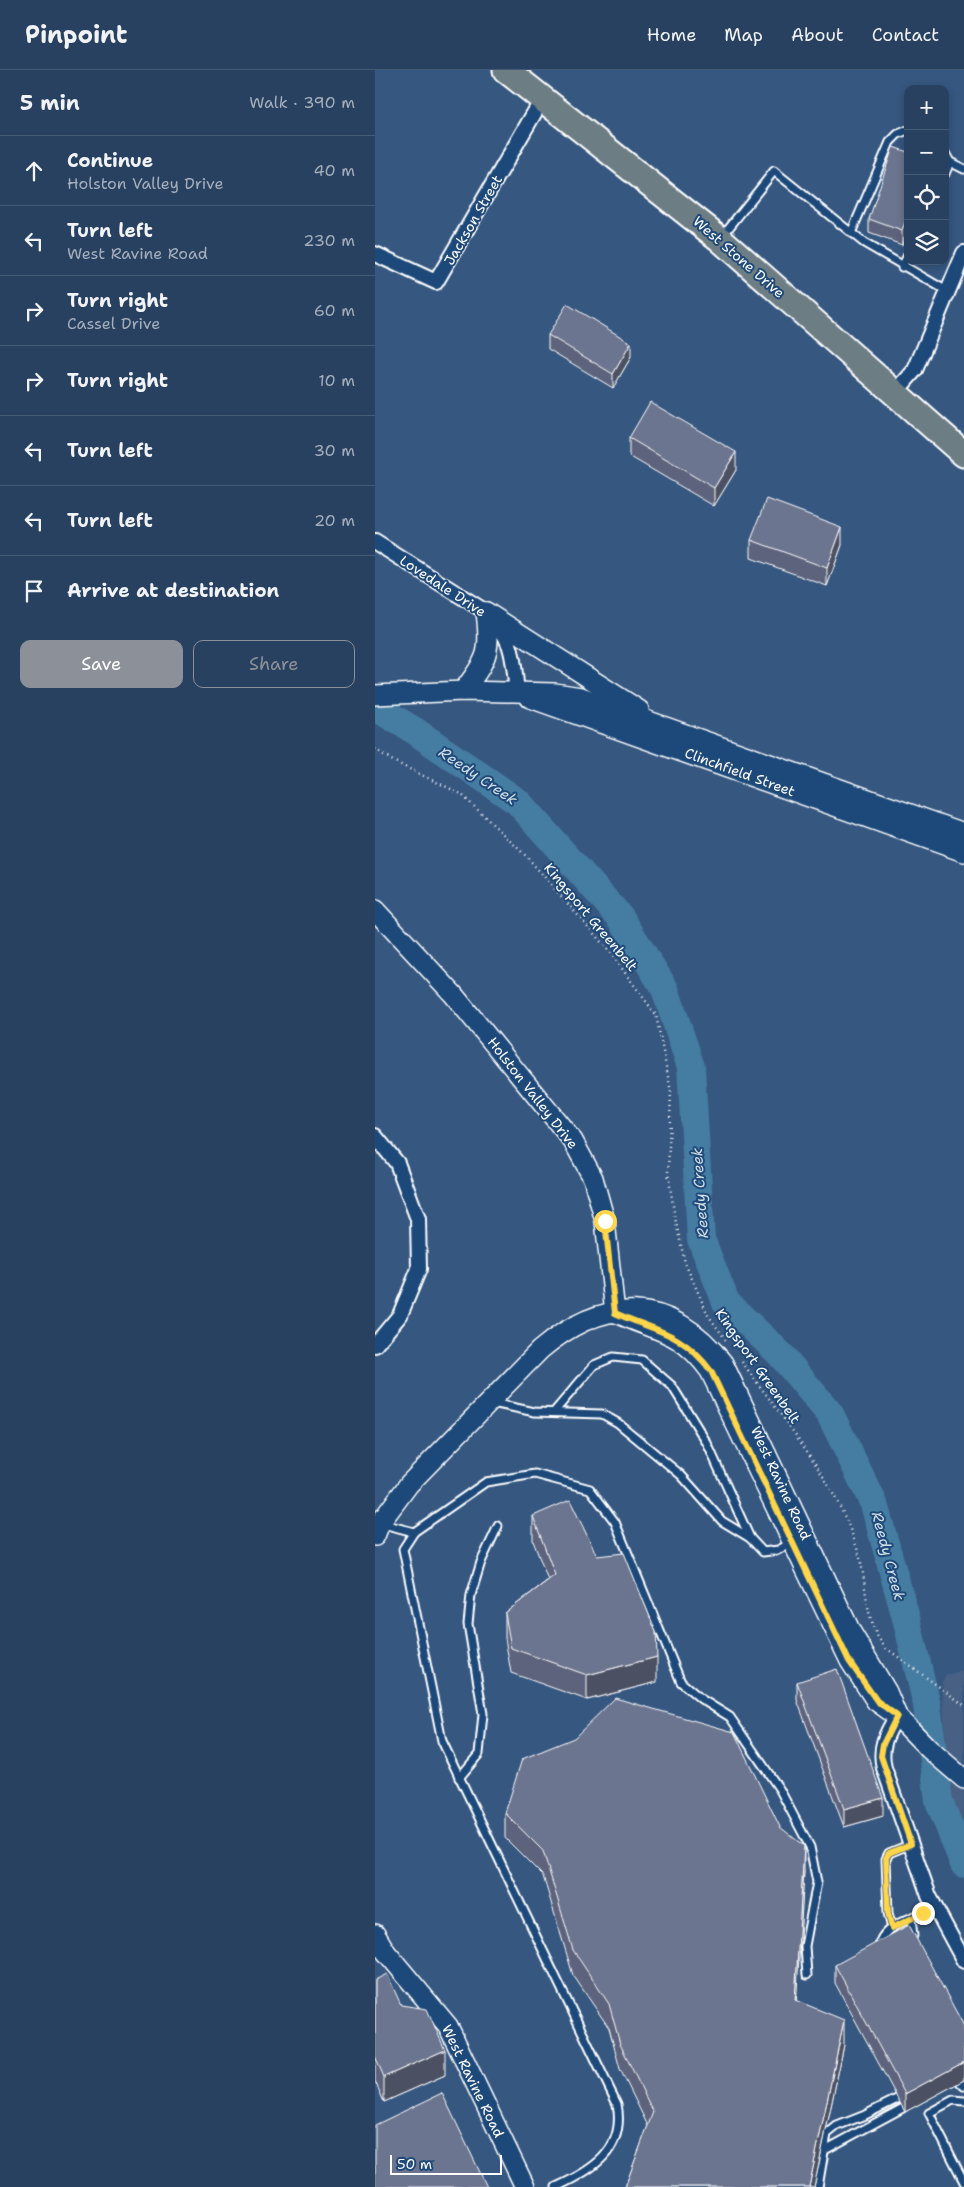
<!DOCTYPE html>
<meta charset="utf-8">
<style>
:root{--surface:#284160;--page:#304866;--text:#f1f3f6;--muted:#a5afbd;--line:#445a75;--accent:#8c9099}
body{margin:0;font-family:"Shantell Sans",sans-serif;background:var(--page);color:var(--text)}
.controls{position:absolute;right:15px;top:15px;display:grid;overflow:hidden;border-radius:10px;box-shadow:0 2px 8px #0003}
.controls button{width:45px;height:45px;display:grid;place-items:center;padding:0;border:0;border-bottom:1px solid var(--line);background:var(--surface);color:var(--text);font:25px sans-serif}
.scale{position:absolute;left:15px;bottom:12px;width:112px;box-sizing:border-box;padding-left:5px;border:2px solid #fff;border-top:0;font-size:14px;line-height:18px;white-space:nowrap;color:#fff;-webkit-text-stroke:4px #1f4a7a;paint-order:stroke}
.stop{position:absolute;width:15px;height:15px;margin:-11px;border:4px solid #ffd54a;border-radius:50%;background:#fff}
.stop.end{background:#ffd54a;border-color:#fff;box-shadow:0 1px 5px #0008}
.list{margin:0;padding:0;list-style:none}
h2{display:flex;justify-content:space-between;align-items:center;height:65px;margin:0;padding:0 20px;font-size:21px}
h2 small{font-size:16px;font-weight:400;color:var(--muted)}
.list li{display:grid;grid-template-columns:32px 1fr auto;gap:15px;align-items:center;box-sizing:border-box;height:70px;padding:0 20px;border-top:1px solid var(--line)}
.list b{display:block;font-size:19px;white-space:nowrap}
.list p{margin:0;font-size:16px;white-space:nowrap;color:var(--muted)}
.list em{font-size:16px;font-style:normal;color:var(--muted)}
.actions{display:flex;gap:10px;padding:15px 20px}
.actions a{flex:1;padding:11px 0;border:1px solid var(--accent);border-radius:10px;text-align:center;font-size:18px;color:var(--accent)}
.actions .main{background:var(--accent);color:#fff}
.icon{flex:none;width:28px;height:28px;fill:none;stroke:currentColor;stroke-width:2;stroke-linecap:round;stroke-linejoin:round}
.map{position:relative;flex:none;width:589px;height:2117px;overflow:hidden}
header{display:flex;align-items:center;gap:30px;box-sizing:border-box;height:70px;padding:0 25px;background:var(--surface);border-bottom:1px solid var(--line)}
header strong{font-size:24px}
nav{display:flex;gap:28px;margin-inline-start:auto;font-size:18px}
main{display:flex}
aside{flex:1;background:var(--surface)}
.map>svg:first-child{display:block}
</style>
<header>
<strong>Pinpoint</strong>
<nav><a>Home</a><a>Map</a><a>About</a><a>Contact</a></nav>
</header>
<main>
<aside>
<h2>5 min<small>Walk · 390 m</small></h2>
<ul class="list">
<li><svg class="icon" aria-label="ahead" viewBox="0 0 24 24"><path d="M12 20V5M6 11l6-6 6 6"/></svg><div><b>Continue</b><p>Holston Valley Drive</p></div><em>40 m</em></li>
<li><svg class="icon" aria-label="left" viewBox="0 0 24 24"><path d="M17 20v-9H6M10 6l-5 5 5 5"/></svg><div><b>Turn left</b><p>West Ravine Road</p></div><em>230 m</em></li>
<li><svg class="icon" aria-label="right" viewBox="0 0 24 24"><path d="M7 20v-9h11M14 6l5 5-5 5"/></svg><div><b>Turn right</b><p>Cassel Drive</p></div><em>60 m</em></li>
<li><svg class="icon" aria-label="right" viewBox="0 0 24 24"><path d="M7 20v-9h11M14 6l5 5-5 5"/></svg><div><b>Turn right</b></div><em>10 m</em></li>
<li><svg class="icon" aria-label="left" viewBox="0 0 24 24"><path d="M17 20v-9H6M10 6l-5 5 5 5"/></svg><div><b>Turn left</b></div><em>30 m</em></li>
<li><svg class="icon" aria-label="left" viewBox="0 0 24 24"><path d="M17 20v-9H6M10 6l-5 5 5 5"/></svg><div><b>Turn left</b></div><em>20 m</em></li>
<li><svg class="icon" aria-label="arrive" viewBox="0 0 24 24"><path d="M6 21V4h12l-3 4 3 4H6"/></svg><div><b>Arrive at destination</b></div></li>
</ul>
<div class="actions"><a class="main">Save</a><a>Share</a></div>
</aside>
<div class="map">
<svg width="589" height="2117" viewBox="0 0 589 2117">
<rect width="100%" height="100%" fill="#365780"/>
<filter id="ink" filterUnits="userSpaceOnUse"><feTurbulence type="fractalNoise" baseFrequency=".02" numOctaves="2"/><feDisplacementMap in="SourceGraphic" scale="10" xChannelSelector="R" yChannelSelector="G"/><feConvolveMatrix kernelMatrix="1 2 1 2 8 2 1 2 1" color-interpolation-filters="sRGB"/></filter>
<g filter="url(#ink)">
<polygon fill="#466084" points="589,1601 589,1766 580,1744 570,1670 567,1612 571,1605"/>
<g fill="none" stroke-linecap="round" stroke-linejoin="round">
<polyline stroke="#457ba2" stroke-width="28" points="0,637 40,661 143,732 246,848 290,919 316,997 326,1169 351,1232 406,1285 455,1344 499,1434 531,1548 552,1635 564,1731 589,1794"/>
<g stroke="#fff" stroke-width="11">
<g id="lane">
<polyline points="570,83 575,92 570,104"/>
<polyline points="575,92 589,99"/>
<polyline points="476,163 515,72 523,64 533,60"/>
<polyline points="348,165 399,101 489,173 572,221"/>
<polyline points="527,197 533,185"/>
<polyline points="117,1333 160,1342 227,1344 243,1353 306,1405 347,1451 375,1468 388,1482 403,1480 416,1473"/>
<polyline points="179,1342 219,1295 238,1287 267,1290 297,1316 332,1373 375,1468"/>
<polyline points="8,1454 39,1462 111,1412 160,1404 215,1419 240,1452 306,1612 326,1629 355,1647 405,1720 435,1777 442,1812 430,1876 432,1905"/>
<path d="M39,1462L28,1479L67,1671L242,2034C251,2080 218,2100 181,2117"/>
<polyline points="84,1708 104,1684 108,1644 93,1554 96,1525 106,1492 123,1456"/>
<polyline points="536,1849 538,1866"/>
<polyline points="517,1858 513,1843 511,1789 514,1783 536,1774"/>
<path d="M504,1878C504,1855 543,1846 560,1838"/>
<polyline points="585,2012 589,2016"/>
<polyline points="589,2031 578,2030 554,2043 589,2112"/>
<polyline points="450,2080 528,2038"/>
<polyline points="443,2117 452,2064 462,2056 490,2045 522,2029"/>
</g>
</g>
<g stroke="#fff" stroke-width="18">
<g id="street">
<polyline points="0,184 61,212 168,28"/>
<polyline points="520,323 540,300 589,183"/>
<path d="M0,472L111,542C139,569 138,586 142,623"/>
<polyline points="0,1066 22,1093 43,1149 44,1199 25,1245 0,1275"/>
<path d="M522,1646C511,1664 504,1677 509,1698L554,1826L589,1891"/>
</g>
</g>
<g stroke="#fff" stroke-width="22">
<g id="secondary">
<polyline points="111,542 264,640"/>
<path d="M88,621C113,589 116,582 111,542"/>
<polyline points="0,625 88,621 180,623 206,627 589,763"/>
<polyline points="155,628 589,782"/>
<polyline points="0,840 78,924 198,1071 218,1108 230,1151 240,1243"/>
<path d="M242,1243C284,1263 304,1259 335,1301L475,1591L501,1631L522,1646L554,1679L589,1709"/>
<path d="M0,1466L5,1453L34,1414L165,1280C228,1226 295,1225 348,1293L476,1562L512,1622L522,1646"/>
<polyline points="0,1864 11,1882 73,1956 150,2117"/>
</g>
</g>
<g stroke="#fff" stroke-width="29">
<polyline id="highway" points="131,0 345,169 589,384"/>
</g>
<g stroke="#fff" stroke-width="2.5" stroke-dasharray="1 4" stroke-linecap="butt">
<polyline points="0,679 18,691 86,724 152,787 234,881 281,945 296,1022 293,1103 300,1148 310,1193 333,1245 351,1270"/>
<path d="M367,1292C403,1342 443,1390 469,1445C475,1458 481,1474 485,1488C492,1517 490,1556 511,1578L589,1635"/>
</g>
<use href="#lane" stroke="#1f4a7a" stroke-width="7"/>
<use href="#street" stroke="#1f4a7a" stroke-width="14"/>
<use href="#secondary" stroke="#1f4a7a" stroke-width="19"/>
<use href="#highway" stroke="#6d7d84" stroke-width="25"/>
</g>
<g fill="#5d647b" stroke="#fff">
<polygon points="533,82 527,175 494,163 494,149"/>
<polygon points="173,265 256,287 238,318 173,279"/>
<polygon points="254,368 361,400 339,436 254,386"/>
<polygon points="376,470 467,475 452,516 376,488"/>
<polygon points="158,1446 282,1612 212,1630 136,1603 130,1568 130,1543 173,1510 158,1471"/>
<polygon points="422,1612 508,1746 469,1757 422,1630"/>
<polygon points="130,1743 405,1757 429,1801 421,1931 469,1975 439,2117 250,2117 273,2056 245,1999 234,1958 198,1905 168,1806 130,1768"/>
<polygon points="460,1895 589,1956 589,2010 530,2042 460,1913"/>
<polygon points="0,1910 26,1935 70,2005 9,2032 0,2011"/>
</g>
<g fill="#4c5164" stroke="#fff">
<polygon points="533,144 533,158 527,175 527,161"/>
<polygon points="256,273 256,287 238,318 238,304"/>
<polygon points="361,382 361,400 339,436 339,418"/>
<polygon points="467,457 467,475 452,516 452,498"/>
<polygon points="282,1587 282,1612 212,1630 212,1605"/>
<polygon points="508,1728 508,1746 469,1757 469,1739"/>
<polygon points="429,1776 429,1801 420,1955 420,1930"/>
<polygon points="469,1950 469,1975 439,2117 434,2117"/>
<polygon points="70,1980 70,2005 9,2032 9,2007"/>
<polygon points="589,1992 589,2010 530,2042 530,2024"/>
</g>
<g fill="#6c748f" stroke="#fff">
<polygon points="518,77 533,82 533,144 527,161 494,149"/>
<polygon points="192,234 256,273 238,304 173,265"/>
<polygon points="275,332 361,382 339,418 254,368"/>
<polygon points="392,429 467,457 452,498 376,470"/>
<polygon points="195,1430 222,1486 249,1483 281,1562 282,1587 212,1605 136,1578 130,1543 180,1505 158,1446"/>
<polygon points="462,1599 508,1728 469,1739 422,1612"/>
<polygon points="240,1628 359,1662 405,1757 429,1776 420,1930 469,1950 434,2117 250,2117 278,2042 245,1974 234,1934 198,1880 168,1781 130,1743 147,1689 199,1668"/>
<polygon points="534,1855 589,1956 589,1992 530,2024 460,1895"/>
<polygon points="12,1904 26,1935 52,1939 70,1980 9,2007 0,1986 0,1910"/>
<polygon points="67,2023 112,2117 0,2117 0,2055"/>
</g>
</g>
<g fill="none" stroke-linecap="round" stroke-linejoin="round" filter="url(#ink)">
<path stroke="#ffd54a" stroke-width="6" d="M230,1151L240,1243C282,1262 306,1261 336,1301L474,1591L502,1631L522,1646L508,1674L506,1686L536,1774L514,1783L511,1788L513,1843L517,1858L548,1843"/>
</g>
<g text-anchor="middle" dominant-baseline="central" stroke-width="4" stroke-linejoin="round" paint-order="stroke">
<g font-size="14" fill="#fff" stroke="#1f4a7a">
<text transform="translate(98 150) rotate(-60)">Jackson Street</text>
<text transform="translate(364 187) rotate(41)">West Stone Drive</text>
<text transform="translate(68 516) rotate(33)">Lovedale Drive</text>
<text transform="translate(365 702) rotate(20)">Clinchfield Street</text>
<text transform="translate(216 847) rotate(50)">Kingsport Greenbelt</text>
<text transform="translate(158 1023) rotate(52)">Holston Valley Drive</text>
<text transform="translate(383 1296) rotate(55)">Kingsport Greenbelt</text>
<text transform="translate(406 1413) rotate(65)">West Ravine Road</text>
<text transform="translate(98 2011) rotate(64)">West Ravine Road</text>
</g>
<g font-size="15" font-style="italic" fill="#d0dee8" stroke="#1f4a7a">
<text transform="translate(103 706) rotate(34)">Reedy Creek</text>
<text transform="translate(325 1123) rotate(-94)">Reedy Creek</text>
<text transform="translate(513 1486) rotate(75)">Reedy Creek</text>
</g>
</g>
</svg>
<div class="controls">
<button>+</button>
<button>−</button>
<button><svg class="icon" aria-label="locate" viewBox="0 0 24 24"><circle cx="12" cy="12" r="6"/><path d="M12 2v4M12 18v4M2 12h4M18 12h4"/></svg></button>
<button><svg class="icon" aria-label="layers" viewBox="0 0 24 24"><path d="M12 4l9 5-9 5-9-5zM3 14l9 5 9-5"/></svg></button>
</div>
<div class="scale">50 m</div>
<div class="stop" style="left:230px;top:1151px"></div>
<div class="stop end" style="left:548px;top:1843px"></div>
</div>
</main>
